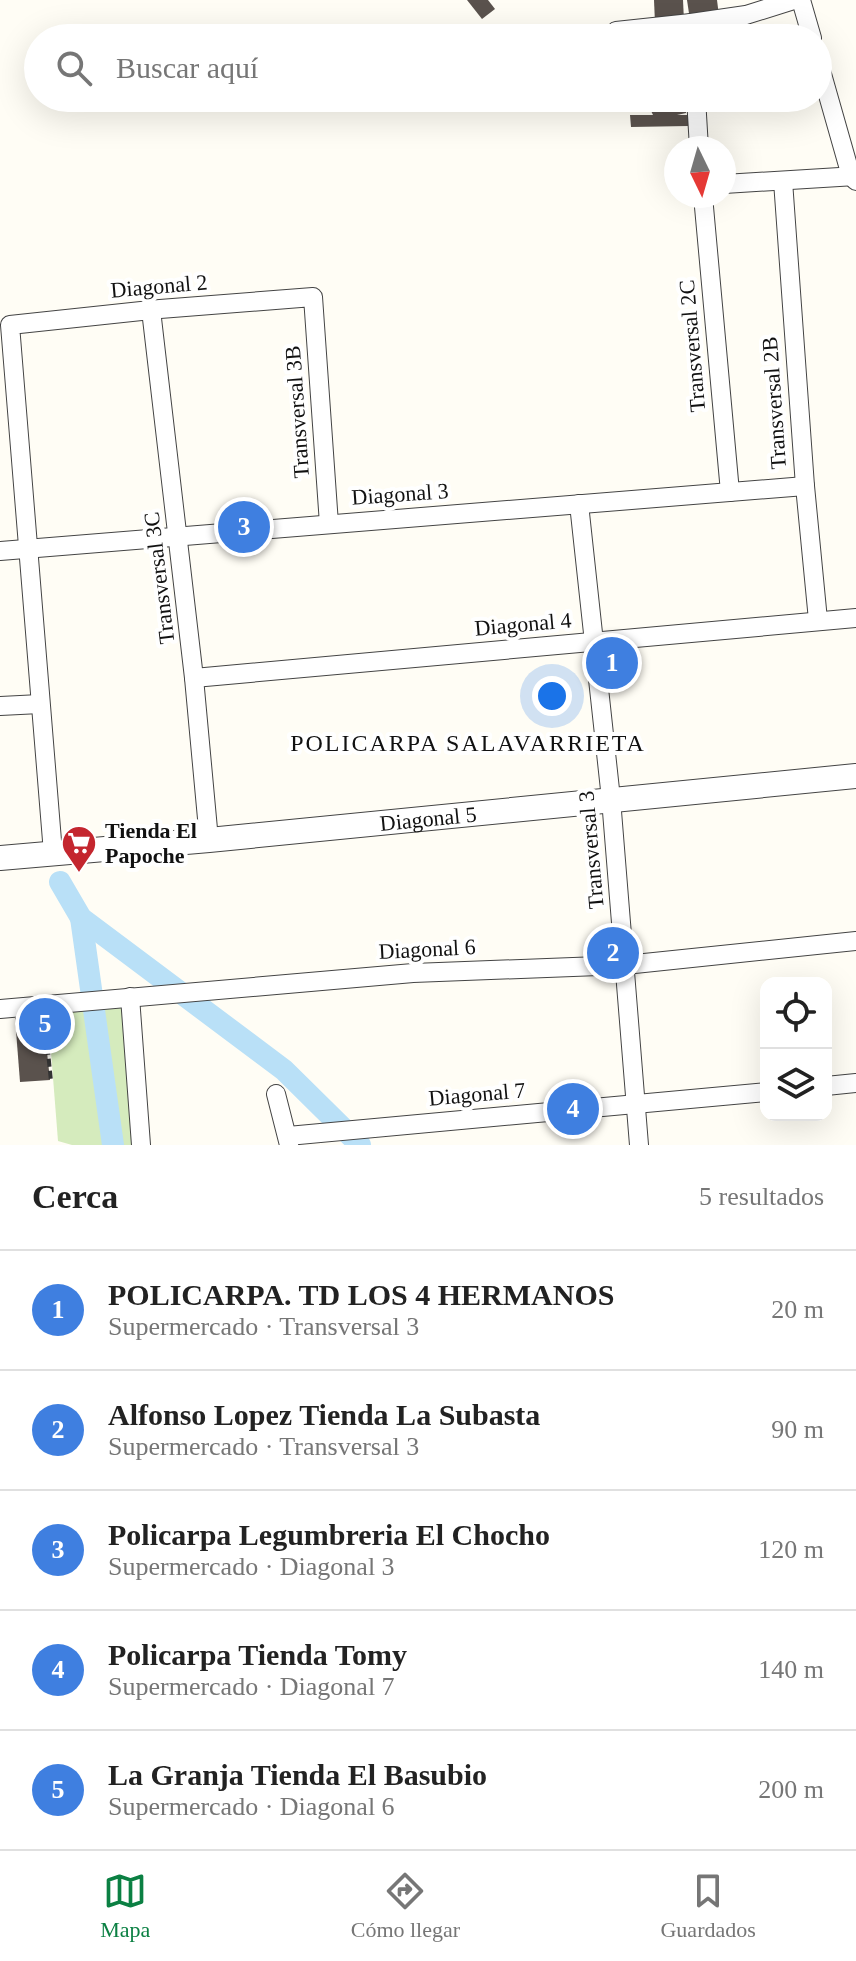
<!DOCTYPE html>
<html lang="es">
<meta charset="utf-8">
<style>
:root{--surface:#fff;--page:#f2f2f2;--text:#222;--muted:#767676;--line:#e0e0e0;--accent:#0b8043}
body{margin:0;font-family:"Times New Roman",serif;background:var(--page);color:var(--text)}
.controls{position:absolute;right:24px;bottom:24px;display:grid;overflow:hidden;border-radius:16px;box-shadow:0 8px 32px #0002}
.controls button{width:72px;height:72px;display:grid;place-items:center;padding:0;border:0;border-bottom:2px solid var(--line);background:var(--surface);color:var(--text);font:40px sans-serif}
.compass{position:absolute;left:664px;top:136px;width:72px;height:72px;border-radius:50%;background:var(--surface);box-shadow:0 8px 32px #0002;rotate:175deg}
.you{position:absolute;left:552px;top:696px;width:28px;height:28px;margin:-20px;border:6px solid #fff;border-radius:50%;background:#1a73e8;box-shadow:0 0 0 12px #1a73e833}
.badge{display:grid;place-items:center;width:52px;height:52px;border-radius:50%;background:var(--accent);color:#fff;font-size:26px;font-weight:700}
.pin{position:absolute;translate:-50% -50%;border:4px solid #fff;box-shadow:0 2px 8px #0006}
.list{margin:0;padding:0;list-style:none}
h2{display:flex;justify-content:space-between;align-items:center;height:104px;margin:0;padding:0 32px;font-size:34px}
h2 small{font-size:26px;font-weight:400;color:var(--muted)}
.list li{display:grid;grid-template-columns:52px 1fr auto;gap:24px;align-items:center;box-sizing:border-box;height:120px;padding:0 32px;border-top:2px solid var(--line)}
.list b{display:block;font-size:30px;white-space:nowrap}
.list p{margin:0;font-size:26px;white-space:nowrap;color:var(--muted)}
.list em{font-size:26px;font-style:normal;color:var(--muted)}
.icon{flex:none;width:44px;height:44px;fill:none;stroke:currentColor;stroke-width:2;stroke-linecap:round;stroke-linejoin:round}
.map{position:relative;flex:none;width:856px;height:1145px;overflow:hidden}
.search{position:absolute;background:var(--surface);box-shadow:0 8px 32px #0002;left:24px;right:24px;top:24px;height:88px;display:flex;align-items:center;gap:20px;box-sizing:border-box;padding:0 28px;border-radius:44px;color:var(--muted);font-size:30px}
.sheet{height:704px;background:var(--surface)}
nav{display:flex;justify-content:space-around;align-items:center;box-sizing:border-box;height:112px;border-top:2px solid var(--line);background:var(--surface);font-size:22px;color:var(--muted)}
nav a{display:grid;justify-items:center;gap:4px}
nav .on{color:var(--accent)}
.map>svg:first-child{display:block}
</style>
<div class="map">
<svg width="856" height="1145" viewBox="0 0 856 1145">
<rect width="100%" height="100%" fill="#fffdf5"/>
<polygon fill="#d5ebbd" points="123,1007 138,1145 72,1145 58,1141 48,1014"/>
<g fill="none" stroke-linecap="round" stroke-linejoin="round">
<g stroke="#b9e0f7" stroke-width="22">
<polyline points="60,882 81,918 284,1070 360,1145"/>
<polyline points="81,918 113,1145"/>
</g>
</g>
<g fill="#5a524d">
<polygon points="467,0 488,0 495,9 482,19"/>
<polygon points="654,0 683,0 684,21 655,23"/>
<polygon points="687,0 717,0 719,16 690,20"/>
<polygon points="681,28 683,38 624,38"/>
<polygon points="645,98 686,98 686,113 677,115 688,115 688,126 631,127 630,115 653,115"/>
<polygon points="43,1015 50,1080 20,1082 15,1018"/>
</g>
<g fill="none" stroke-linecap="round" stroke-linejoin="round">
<g stroke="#444" stroke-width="20">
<g id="minor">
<polyline points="801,0 812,38"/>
<polyline points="616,31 691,23"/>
<polyline points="692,38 691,23 746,15 794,0"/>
<polyline points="818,60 851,176 856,181"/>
<polyline points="696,98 699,148"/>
<polyline points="783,181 805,486 818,620"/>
<polyline points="724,184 856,176"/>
<polyline points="703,196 730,492"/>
<polyline points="151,310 194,678 209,840"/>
<polyline points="579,504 611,799 639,1145"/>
<polyline points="0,551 805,486"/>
<polyline points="194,678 856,618"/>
<polyline points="0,706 40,704"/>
<polyline points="53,853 10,325 160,309 313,297 329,524"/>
<polyline points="130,997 141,1145"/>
<polyline points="0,1009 413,973 625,965 856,941"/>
<polyline points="826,1086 856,1083"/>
<polyline points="276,1094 289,1145"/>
<polyline points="288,1136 766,1092"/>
</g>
</g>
<g stroke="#444" stroke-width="26">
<g id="tertiary">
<path id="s1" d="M0,858L209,840L856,776"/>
</g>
</g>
<polyline stroke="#333" stroke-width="4" stroke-dasharray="8 4" stroke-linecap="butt" points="45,1023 51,1081"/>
<use href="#minor" stroke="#fff" stroke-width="18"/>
<use href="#tertiary" stroke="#fff" stroke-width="24"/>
</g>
<defs>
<g id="supermarket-pin" transform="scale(1.8)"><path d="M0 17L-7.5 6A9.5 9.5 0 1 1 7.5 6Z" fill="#c4262e" stroke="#fff"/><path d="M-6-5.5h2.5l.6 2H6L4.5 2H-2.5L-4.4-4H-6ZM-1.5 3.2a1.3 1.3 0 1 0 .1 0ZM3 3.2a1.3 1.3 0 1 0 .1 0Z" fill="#fff"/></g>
</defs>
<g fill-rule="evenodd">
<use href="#supermarket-pin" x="79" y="843"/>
</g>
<g text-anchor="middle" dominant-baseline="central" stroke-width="8" stroke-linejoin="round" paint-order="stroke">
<g font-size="22" fill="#111" stroke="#fff">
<text transform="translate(159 286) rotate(-5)">Diagonal 2</text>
<text transform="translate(692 346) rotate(-95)">Transversal 2C</text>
<text transform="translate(774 403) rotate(-94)">Transversal 2B</text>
<text transform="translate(297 412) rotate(-94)">Transversal 3B</text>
<text transform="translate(400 494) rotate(-4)">Diagonal 3</text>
<text transform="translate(159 578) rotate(-97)">Transversal 3C</text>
<text transform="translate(523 624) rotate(-5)">Diagonal 4</text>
<text stroke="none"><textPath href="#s1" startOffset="430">Diagonal 5</textPath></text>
<text transform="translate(591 850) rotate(-95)">Transversal 3</text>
<text transform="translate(427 949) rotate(-3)">Diagonal 6</text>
<text transform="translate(477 1094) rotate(-5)">Diagonal 7</text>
</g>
<g font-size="22" font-weight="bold" fill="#111" stroke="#fff" text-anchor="start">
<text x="105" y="830">Tienda El<tspan x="105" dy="25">Papoche</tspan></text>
</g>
<g font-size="24" letter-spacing="2" fill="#111" stroke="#fff">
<text x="468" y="743">POLICARPA SALAVARRIETA</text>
</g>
</g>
</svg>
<div class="controls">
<button><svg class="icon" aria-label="locate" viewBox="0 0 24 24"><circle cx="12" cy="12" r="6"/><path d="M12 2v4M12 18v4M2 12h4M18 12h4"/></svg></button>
<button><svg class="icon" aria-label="layers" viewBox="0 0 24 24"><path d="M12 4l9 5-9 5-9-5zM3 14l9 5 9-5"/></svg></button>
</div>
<svg class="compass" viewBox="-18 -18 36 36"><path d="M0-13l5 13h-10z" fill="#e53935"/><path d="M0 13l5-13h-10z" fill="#767676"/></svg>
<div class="you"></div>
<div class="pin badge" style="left:612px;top:663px;background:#3f7fe0">1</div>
<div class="pin badge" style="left:613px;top:953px;background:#3f7fe0">2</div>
<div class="pin badge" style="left:244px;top:527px;background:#3f7fe0">3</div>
<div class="pin badge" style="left:573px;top:1109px;background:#3f7fe0">4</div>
<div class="pin badge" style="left:45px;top:1024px;background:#3f7fe0">5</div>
<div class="search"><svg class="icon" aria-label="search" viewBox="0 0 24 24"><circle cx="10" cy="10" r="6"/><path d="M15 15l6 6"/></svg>Buscar aquí</div>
</div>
<section class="sheet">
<h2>Cerca<small>5 resultados</small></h2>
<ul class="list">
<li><span class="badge" style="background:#3f7fe0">1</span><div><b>POLICARPA. TD LOS 4 HERMANOS</b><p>Supermercado · Transversal 3</p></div><em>20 m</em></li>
<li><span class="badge" style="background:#3f7fe0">2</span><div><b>Alfonso Lopez Tienda La Subasta</b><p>Supermercado · Transversal 3</p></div><em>90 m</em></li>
<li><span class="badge" style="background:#3f7fe0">3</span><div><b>Policarpa Legumbreria El Chocho</b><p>Supermercado · Diagonal 3</p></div><em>120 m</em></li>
<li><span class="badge" style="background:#3f7fe0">4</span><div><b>Policarpa Tienda Tomy</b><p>Supermercado · Diagonal 7</p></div><em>140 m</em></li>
<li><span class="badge" style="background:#3f7fe0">5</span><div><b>La Granja Tienda El Basubio</b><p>Supermercado · Diagonal 6</p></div><em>200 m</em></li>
</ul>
</section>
<nav>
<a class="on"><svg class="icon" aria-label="map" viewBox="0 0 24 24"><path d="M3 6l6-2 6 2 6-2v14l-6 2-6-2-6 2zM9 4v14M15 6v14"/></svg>Mapa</a>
<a><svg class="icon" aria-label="directions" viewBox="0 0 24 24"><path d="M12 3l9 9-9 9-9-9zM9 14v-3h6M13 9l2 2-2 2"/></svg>Cómo llegar</a>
<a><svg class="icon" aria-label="saved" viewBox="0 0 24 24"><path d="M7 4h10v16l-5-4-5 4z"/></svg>Guardados</a>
</nav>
